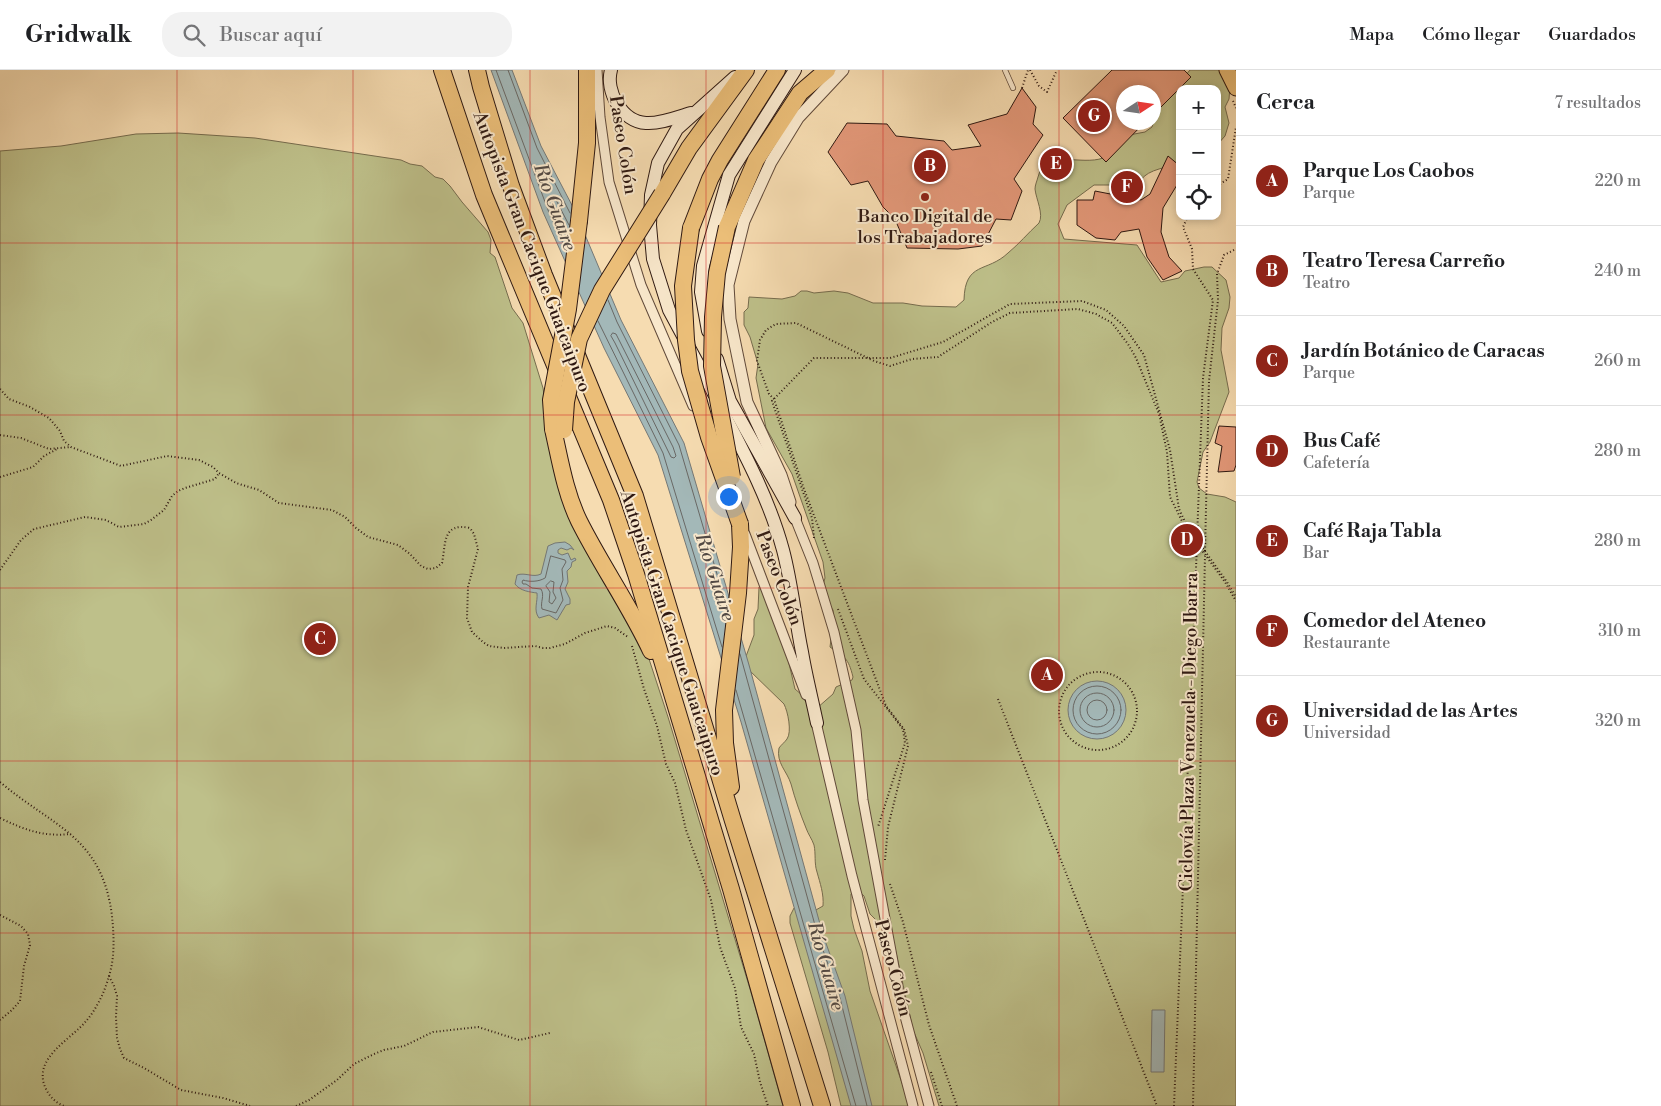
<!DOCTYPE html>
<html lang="es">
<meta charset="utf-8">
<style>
:root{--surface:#fff;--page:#f2f2f2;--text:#202124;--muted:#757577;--line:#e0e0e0;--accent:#8f2418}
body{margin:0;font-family:"Libre Bodoni",serif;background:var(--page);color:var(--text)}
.controls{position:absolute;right:15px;top:15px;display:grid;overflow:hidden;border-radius:10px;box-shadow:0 2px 8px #0003}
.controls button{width:45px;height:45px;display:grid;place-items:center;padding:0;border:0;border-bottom:1px solid var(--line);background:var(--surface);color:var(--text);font:25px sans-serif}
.compass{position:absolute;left:1116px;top:15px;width:45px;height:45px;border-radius:50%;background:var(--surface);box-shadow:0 2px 8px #0003;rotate:78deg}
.you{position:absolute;left:728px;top:426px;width:18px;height:18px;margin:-12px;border:4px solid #fff;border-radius:50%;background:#1a73e8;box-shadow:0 0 0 8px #1a73e833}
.badge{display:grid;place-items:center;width:32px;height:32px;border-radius:50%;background:var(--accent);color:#fff;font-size:16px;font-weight:700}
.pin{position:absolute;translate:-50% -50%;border:2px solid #fff;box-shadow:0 1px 5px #0006}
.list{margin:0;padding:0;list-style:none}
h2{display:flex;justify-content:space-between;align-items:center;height:65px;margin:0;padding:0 20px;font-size:21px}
h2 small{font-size:16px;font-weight:400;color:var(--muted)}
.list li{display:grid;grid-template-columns:32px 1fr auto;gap:15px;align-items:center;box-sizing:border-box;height:90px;padding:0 20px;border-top:1px solid var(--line)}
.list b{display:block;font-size:19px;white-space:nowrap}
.list p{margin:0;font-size:16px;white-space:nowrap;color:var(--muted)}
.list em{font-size:16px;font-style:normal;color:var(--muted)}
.icon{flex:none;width:28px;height:28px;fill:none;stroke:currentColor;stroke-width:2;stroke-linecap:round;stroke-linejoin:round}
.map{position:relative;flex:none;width:1236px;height:1036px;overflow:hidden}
header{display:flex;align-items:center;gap:30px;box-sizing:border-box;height:70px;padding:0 25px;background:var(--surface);border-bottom:1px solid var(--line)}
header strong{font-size:24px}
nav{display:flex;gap:28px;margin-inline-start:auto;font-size:18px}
.search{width:350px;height:45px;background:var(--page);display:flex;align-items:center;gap:12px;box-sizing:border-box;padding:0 18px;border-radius:20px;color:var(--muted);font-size:19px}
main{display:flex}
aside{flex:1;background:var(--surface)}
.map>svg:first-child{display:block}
</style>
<header>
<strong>Gridwalk</strong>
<div class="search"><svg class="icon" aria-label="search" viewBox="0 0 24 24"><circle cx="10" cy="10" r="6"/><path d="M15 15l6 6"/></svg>Buscar aquí</div>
<nav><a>Mapa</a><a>Cómo llegar</a><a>Guardados</a></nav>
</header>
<main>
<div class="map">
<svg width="1236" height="1036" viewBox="0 0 1236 1036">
<rect width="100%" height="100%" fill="#f6dcb1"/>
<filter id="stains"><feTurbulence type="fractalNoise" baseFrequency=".004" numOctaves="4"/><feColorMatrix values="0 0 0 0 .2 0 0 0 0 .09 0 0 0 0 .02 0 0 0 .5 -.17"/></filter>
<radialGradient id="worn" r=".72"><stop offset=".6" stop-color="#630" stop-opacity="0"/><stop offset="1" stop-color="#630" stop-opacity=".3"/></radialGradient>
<g fill="#bec08a" stroke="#766c4e">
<path d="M1190,0H1222L1230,16L1229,29L1225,37L1229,53L1225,66L1217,75V19H1180V94C1169,97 1148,99 1141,110C1139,113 1138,118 1137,122L1109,115H1094L1067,135L1058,154L1064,169L1137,175L1161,212L1179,208L1185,201L1204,197H1212L1226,210L1230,227L1229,238L1222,258L1221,280L1229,322L1210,372L1203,382L1197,412L1199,418L1207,424L1225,427L1236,432V1036H939L923,983L913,960L895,878L883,857L870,844L864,826L858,820L851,824V846L854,859L862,881L870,921L910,1036H841L828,982L790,853V846L794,838L802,837L814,841L823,836C824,824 820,813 817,802C814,793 816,784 814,775C812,769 808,764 806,758C800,743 795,729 791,714C787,701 776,693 779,678C781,675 785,672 787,669C792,662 788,642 784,634L749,600L745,589L754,565V549L758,539L759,517L763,516L783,568L795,619L802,625L806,632L817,638L833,624L836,617L852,610L853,607C848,587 845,588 830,577L831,569L834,562V553L833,540L828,533L823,515L825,508L823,492L792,404L766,358L756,308L758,294L750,267L744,255V242L748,238L749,227L782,229L795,226L801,221H807L814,223L834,221L848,223L873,233H903L922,236L956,237L964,230C965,191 987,203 1008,183C1019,174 1028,163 1039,153C1044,144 1036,129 1035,119C1035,115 1037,111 1038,107C1045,78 1082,96 1103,88L1129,65L1145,62L1152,57L1157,40Z"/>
<polygon points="178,63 255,68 401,90 410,94 422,96 435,107 443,109 450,116 462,132 488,162 491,170 490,183 495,187 512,238 523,253 543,318 556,405 632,549 649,589 668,647 750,919 783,1036 0,1036 0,81 61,76 136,64"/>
</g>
<g fill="#a3b8b8" stroke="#757876">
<polygon points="491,0 512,0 541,76 575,141 621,250 684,373 749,595 823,865 845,926 872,1036 851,1036 741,652 658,385 604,278 543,142"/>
<path d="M565,472L570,475L574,480L571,478L567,480L561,478L558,480V483L562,485L568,483L571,490L575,488L576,490L572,492L571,497L567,501L568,512L565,519L570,529V534L566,535L557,550L549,545L539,548C533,540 538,532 537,523C530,522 520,521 515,514L517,505C525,502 533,508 541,504L548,476L555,473Z"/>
<circle cx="1097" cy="640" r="29"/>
<polygon points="1152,940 1165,940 1164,1002 1151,1002"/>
</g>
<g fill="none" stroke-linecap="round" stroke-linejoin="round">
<g stroke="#696865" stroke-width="1">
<polyline points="496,0 548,140 566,180"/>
<polyline points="508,0 537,78 570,143"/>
<polyline points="567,168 551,129 552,127 555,128 569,155"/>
<polyline points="608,230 617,252 679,375 727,538"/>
<polyline points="598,251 663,383 722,577"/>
<polygon points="613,263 616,264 673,377 676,386 674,388 671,387 615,273 611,266"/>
<path d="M551,486L565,490L566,492L562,499L563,510L560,518L563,530L556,543L542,539C540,532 545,526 541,519L532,518L526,514H523L522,512L523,510C529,512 539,512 545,508Z"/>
<polygon points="551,511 554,512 553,522 556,528 552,534 549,532 550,522 546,516"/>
<polyline points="740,584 818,866 840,928 867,1036"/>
<circle cx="1097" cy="640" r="24"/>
<polyline points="736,620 856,1036"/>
<circle cx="1097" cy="640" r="17"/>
<circle cx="1097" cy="640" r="10"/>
</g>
</g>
<g fill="#e39879" stroke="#2f1912">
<polygon points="1112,0 1184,0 1191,7 1154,44 1154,22 1124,22 1124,52 1145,52 1106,92 1063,48"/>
<polygon points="1022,18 1036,37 1033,54 1043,65 1014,109 1022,121 1011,150 996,149 982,176 958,179 907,178 895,149 883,137 868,111 851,115 828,82 847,53 887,54 896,66 944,71 952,80 981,76 968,55 1007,44"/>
<polygon points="1168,86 1180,96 1180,110 1163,138 1161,162 1169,187 1182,201 1163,210 1147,187 1139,159 1121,162 1115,170 1096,168 1077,155 1077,130 1093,130 1095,121 1141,130 1150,124"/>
<polygon points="1219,356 1236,357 1236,395 1234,401 1218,402 1222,376 1215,373"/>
</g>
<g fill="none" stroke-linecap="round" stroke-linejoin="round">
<g stroke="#614a3a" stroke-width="6">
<polyline id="service" points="1005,0 1013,18"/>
</g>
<g stroke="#614a3a" stroke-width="11">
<g id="minor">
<polyline points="597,0 600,47 609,112 641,215 693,336"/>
<polyline points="795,448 813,493 834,562 856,660 863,730 899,924 929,1036"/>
<polyline points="745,464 806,625"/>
<polyline points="815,648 852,806 913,1036"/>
</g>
</g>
<g stroke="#614a3a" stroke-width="13">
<polyline id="tertiary" points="790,432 781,405 747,332 730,249 728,215 744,151 771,92 798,48 843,0"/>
</g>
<g stroke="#2f1912" stroke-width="14">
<g id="secondary">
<path d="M611,0C605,21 622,52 646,53C661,54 677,47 691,43"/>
<polyline points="708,261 701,222 703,196 729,105 795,0"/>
<polyline points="717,289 730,331 795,448"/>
<polyline points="714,324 669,240 653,189 650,155 651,125 658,93 677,59 735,7"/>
<path d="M724,344C747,388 770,432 783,480C792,514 795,548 802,582C806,606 812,629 817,653"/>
</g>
</g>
<g stroke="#2f1912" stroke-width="17">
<polyline id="primary" points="1227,0 1236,18"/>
</g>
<g stroke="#2f1912" stroke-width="18">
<g id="motorway">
<polyline points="442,0 484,125 611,430 636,504 731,819 792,1036"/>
<polyline points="477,0 481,17 511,116 544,205 635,426 733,751 822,1036"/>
<polyline points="662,124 689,78 746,0"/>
<polyline points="579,151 587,73 587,0"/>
<polyline points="727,157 756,90 800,23 827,0"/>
<polyline points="691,158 710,109 720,90 777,0"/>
<path d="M553,359C560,390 565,422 579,451C601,495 630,536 651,581"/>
<polyline points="731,717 725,673 724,640 738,523 741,477 740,454"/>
</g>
</g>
<g stroke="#2f1912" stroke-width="2" stroke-dasharray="1 2.5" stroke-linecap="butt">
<polyline points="1030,0 1039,16 1047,22 1057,0"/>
<polyline points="1022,18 1028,0"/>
<polyline points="1233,31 1236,38"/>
<polyline points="1217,116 1228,109 1236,57"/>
<polyline points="1188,146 1183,157 1192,179 1193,199 1213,230 1203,308 1197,469"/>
<path d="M0,319L9,329L30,337L49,348L60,361L64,371L71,377L121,396L167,386L199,390L213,397L219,403L236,413L259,420L279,433L332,440L345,447L356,458L368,467L398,475L410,484L421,496L428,499L436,498L442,493C446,474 442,452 470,458L474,464L478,479L468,517L467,548L472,562L483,572L489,576L504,578L535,576L543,578H550L565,574L585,563L607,556L615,558L628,567"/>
<polyline points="0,365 21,368 49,379 70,377"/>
<polyline points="0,407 33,397 44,386 57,379"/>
<polyline points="814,468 812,448 772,331 814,288 890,288 943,272 1010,234 1082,231 1106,240 1124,256 1144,285 1170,380 1179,439 1187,456 1227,512 1236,527"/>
<polyline points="1205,481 1209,311 1218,230 1217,204 1224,185 1236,179"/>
<polyline points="0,500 21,470 34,459 85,447 106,450 119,457 144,454 151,450 164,440 172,426 178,421 185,418 215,409 219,403"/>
<polyline points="838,539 864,609 903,659 905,673 878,757"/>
<polyline points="632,576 644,619 657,656 666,694 675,713 686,760 711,830 720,877 735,918 741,957 754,984 760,1012 768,1036"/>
<circle cx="1098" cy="641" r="39"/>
<polyline points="998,629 1157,1036"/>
<path d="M0,712C53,757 102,766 112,846C114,866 115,887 109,906C105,921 97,938 87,950C71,970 31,988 46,1019C50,1027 56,1033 64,1036"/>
<path d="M0,748C25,760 43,767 71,764"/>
<polyline points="885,790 888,757 908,676 904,659 886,636 804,419 774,329 769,324 757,291 760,270 766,260 776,254 796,253 874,291 890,296 912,289 938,287 992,252 1010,243 1078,239 1096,244 1112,253 1128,274 1136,288 1159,344 1167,382 1170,427 1185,457 1225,512 1236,531"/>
<polyline points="890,814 903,852 929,955 957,1036"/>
<polyline points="0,845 21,856 28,864 30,875 24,896 20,931 12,940 0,950"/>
<polyline points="109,906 114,916 117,926 116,947 117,968 120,979 124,988 144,998 181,1020 223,1028 250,1036"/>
<polyline points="931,1002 942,1036"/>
<polyline points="296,1036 309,1030 337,1010 354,994 374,984 384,980 404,976 433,962 478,957 519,970 550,963"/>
<polyline points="1174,1036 1197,474"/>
<polyline points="1193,1036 1205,486"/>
</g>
<use href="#service" stroke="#f9e8cc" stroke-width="4.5"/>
<use href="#minor" stroke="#f9e8cc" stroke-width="9"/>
<use href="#tertiary" stroke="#f9e8cc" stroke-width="11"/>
<use href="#secondary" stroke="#f9e8cc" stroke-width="12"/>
<use href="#primary" stroke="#ebbe78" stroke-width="15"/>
<use href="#motorway" stroke="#ebbe78" stroke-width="16"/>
<g stroke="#2f1912" stroke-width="18" stroke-linecap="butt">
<g id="motorway-bridge">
<polyline points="727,157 717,203 713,247 712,296 732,407"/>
<polyline points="691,158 683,216 686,270 690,301 709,367 740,454"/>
<polyline points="553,359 551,330 568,239 579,151"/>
<polyline points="564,360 566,332 579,269 602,220 662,124"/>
</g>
</g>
<use href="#motorway-bridge" stroke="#ebbe78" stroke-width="16"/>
</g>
<path fill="none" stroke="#d62828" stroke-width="1" stroke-opacity="0.55" d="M177,0V1036M353,0V1036M530,0V1036M706,0V1036M883,0V1036M1059,0V1036M0,173H1236M0,345H1236M0,518H1236M0,691H1236M0,863H1236"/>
<circle fill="#8f2418" stroke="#f9e8cc" stroke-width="2" cx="925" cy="127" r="5"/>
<g text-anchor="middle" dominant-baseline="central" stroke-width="4" stroke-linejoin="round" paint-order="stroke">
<g font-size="18" fill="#2f1912" stroke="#f9e8cc">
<text transform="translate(623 75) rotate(81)">Paseo Colón</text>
<text transform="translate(532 182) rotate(69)">Autopista Gran Cacique Guaicaipuro</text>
<text transform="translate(779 508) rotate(69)">Paseo Colón</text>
<text transform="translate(672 563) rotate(72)">Autopista Gran Cacique Guaicaipuro</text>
<text transform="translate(1189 662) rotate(-89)">Ciclovía Plaza Venezuela - Diego Ibarra</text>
<text transform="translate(893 898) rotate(75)">Paseo Colón</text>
</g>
<g font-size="18" fill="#2f1912" stroke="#f9e8cc">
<text x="925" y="146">Banco Digital de<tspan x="925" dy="21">los Trabajadores</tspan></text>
</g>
<g font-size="19" font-style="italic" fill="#524944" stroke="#f9e8cc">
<text transform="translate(555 137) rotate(70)">Río Guaire</text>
<text transform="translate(715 507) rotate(72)">Río Guaire</text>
<text transform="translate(826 896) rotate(74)">Río Guaire</text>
</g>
</g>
<rect width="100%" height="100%" filter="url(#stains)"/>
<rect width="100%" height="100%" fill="url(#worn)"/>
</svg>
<div class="controls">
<button>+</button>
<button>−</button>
<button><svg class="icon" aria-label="locate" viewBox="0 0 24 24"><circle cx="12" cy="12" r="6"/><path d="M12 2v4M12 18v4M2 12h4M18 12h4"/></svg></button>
</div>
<svg class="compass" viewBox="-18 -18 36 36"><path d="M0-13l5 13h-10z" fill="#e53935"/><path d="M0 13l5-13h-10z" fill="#757577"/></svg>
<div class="you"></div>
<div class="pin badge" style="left:1047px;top:605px">A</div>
<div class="pin badge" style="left:930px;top:96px">B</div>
<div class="pin badge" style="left:320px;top:569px">C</div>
<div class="pin badge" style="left:1187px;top:470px">D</div>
<div class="pin badge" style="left:1056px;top:94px">E</div>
<div class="pin badge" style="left:1127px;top:117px">F</div>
<div class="pin badge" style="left:1094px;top:46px">G</div>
</div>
<aside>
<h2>Cerca<small>7 resultados</small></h2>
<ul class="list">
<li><span class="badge">A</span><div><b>Parque Los Caobos</b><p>Parque</p></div><em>220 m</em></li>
<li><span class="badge">B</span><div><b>Teatro Teresa Carreño</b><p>Teatro</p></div><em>240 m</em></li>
<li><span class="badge">C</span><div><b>Jardín Botánico de Caracas</b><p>Parque</p></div><em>260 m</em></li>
<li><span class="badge">D</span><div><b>Bus Café</b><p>Cafetería</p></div><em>280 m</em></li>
<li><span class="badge">E</span><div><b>Café Raja Tabla</b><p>Bar</p></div><em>280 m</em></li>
<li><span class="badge">F</span><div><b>Comedor del Ateneo</b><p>Restaurante</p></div><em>310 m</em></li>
<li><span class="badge">G</span><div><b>Universidad de las Artes</b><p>Universidad</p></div><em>320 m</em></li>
</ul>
</aside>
</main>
